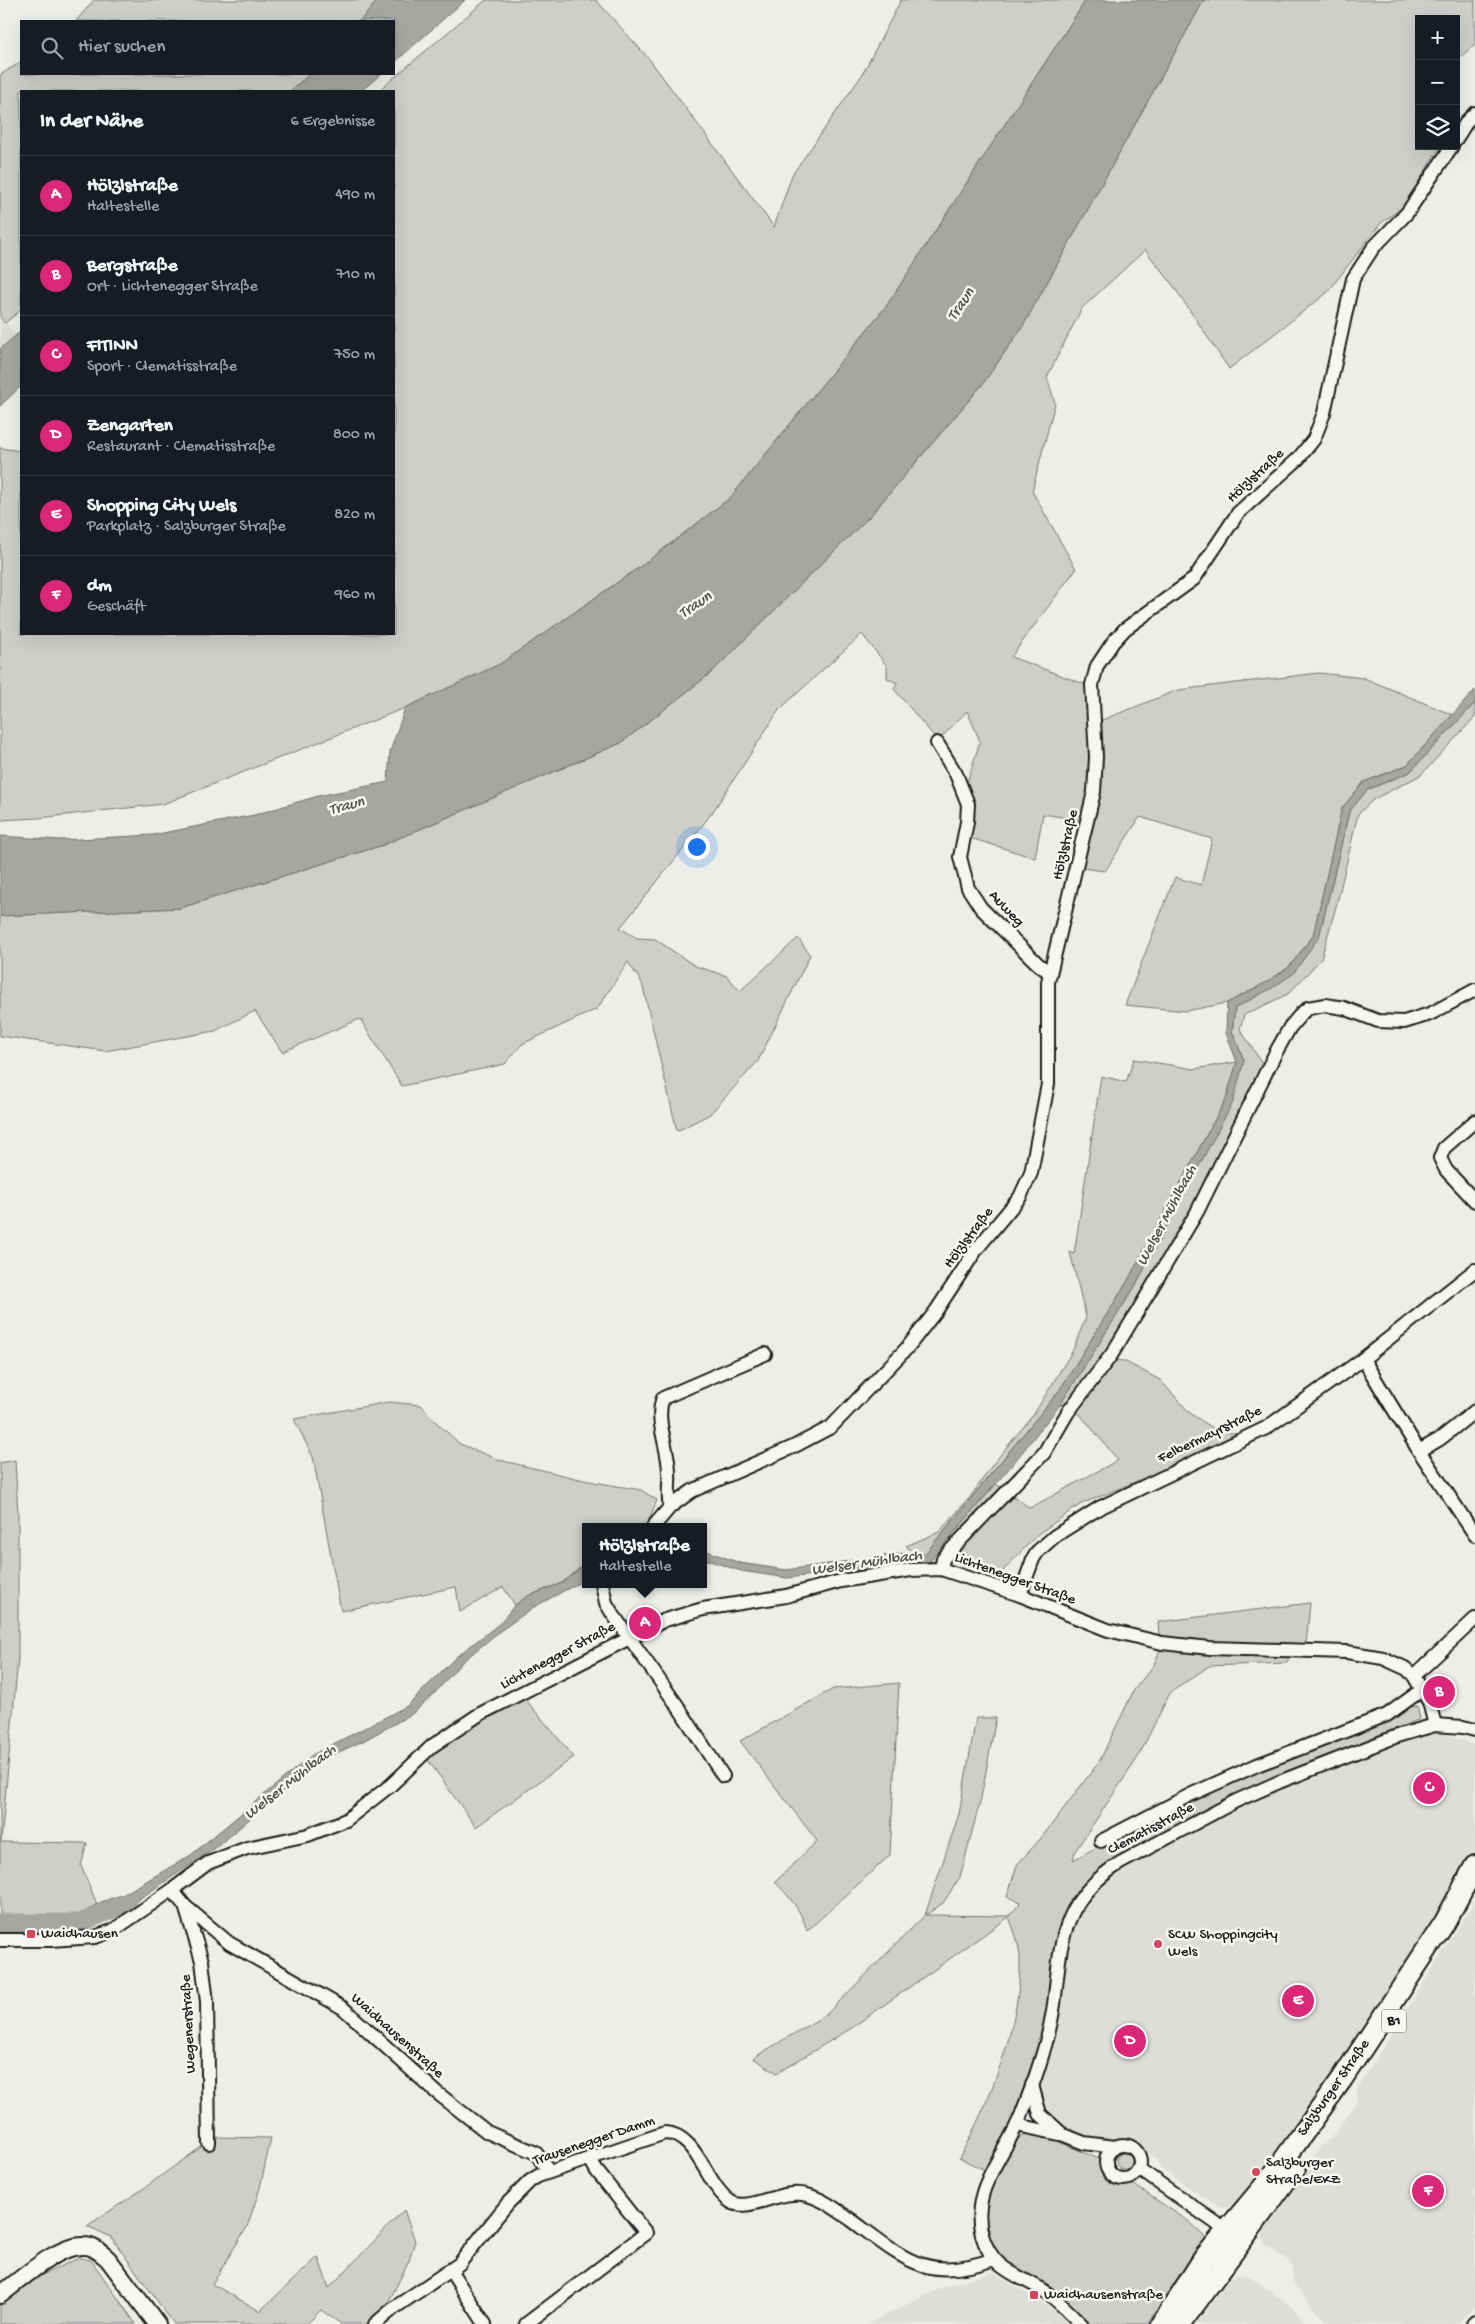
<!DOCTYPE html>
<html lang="de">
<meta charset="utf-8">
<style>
:root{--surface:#171b24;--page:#20242c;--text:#f1f3f6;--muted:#9ea1a6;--line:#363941;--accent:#db2777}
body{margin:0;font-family:"Gochi Hand",sans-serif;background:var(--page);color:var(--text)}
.controls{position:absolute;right:15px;top:15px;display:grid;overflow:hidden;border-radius:0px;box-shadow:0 5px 20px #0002}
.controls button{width:45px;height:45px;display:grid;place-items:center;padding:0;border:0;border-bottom:1px solid var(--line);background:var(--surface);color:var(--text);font:25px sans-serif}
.you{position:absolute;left:696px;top:846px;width:18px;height:18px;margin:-12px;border:4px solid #fff;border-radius:50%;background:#1a73e8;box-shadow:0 0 0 8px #1a73e833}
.badge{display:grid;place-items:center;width:32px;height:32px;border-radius:50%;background:var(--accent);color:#fff;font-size:16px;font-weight:700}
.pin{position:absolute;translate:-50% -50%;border:2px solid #fff;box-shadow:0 1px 5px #0006}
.popup{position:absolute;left:582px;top:1523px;width:125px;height:65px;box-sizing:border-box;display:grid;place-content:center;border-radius:0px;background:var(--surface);filter:drop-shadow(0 1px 4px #0005);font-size:16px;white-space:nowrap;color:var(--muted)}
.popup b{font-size:19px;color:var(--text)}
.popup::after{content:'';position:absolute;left:50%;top:100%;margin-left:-10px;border:10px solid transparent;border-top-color:var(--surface)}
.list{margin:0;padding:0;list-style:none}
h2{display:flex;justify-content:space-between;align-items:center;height:65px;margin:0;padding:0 20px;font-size:21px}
h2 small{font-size:16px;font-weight:400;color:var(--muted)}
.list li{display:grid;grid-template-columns:32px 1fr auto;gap:15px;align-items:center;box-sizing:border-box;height:80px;padding:0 20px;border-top:1px solid var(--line)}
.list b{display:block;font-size:19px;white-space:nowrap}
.list p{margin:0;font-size:16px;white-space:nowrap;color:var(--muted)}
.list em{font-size:16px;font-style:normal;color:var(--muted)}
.icon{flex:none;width:28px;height:28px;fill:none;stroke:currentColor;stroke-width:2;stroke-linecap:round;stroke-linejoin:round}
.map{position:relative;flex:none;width:1475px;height:2324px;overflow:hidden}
.search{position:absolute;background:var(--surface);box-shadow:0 5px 20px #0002;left:20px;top:20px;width:375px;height:55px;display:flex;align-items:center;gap:12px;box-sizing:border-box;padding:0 18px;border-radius:0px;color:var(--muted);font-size:19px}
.panel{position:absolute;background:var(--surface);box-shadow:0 5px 20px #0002;left:20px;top:90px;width:375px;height:545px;border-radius:0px}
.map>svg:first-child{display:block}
</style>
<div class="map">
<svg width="1475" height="2324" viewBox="0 0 1475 2324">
<rect width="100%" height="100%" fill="#edede9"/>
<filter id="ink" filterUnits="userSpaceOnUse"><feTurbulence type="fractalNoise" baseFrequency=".02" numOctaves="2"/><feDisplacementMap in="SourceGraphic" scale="10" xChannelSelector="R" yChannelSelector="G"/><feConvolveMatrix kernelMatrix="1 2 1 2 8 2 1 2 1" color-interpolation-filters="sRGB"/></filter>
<g filter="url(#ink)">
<g fill="#ddddda">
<polygon points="0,317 17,335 0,349"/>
<polygon points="1441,1733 1475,1745 1475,1851 1453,1893 1388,1990 1384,2007 1305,2120 1278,2148 1233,2206 1222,2209 1162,2170 1155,2159 1134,2141 1089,2138 1051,2121 1039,2101 1039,2079 1066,1946 1075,1918 1091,1894 1111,1873 1235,1808 1306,1776 1416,1735"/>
<polygon points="1475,1901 1475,2307 1455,2324 1330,2324 1294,2286 1291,2263 1264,2244 1263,2234 1272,2215 1322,2145 1335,2134 1356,2102 1357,2089"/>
<polygon points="993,2272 1066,2318 1068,2324 867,2324 943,2287"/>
<polygon points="1237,2275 1248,2275 1294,2308 1307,2324 1196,2324 1229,2280"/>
</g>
<g fill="#cececb" stroke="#757574">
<polygon points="94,0 378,0 360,21 76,21"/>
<polygon points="486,0 596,0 650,60 774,227 792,175 862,75 901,0 1086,0 887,305 730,498 644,564 500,664 405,708 163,804 39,818 0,820 0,448 21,451 21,634 394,634 394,91 378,91"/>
<polygon points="1204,0 1475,0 1475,45 1456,60 1456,19 1419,19 1419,146 1440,146 1404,206 1380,224 1327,293 1229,369 1170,281 1145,250 1082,308 1047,377 1055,403 1032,491 1076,569 1011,657 1087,685 1097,722 1178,690 1319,673 1364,678 1453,715 1407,765 1364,782 1342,808 1313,936 1289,967 1267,982 1227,1003 1186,1011 1125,1005 1175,877 1201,885 1212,839 1140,817 1105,871 1082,868 1092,822 1043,814 1035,858 967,837 966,786 980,741 967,711 938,741 894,689 897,683 887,678 887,666 862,634 779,710 712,813 620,928 637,938 655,939 695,966 727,976 740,991 798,938 810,955 758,1061 710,1114 677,1131 642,983 628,962 597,1009 522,1044 505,1064 402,1086 360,1019 282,1052 255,1011 215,1031 105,1051 0,1036 0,916 180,908 383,845 621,743 711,673 870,516 982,385 1023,326"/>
<polygon points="21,62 21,74 310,74 290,91 21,91 21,310 5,323 0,317 0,75"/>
<polygon points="1475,703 1475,717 1421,775 1374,799 1358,814 1337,903 1321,959 1288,994 1244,1015 1240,1029 1264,1066 1197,1200 1104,1358 1124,1361 1160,1380 1191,1414 1216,1430 1242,1435 1165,1470 1081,1504 1038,1534 1000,1574 959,1560 929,1562 996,1484 1030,1508 1118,1460 1073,1406 1060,1405 1134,1288 1197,1169 1244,1060 1232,1031 1235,1008 1270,989 1319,937 1349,812 1367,790 1410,772"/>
<polygon points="1134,1059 1194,1069 1237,1062 1226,1099 1127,1282 1059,1391 925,1554 912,1552 906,1546 939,1532 971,1496 993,1464 1034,1414 1073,1350 1086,1317 1070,1252 1074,1254 1101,1076 1126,1082"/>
<polygon points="389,1402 421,1405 437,1423 460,1444 499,1460 588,1481 641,1490 657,1500 646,1527 586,1527 586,1563 562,1583 528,1596 515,1605 503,1587 460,1612 456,1587 341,1611 313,1457 294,1419"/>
<polygon points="15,1460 18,1514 18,1659 1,1842 87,1843 81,1866 97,1904 80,1915 0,1918 0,1463"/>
<polygon points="1310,1603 1306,1644 1185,1641 1159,1636 1158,1622"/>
<path d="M1161,1647L1291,1654L1287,1663L1209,1666L1170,1693L1137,1759L1075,1851L1073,1860C1143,1823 1213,1782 1287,1755C1317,1744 1347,1735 1377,1725C1392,1720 1402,1707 1417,1706L1420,1719L1288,1771L1199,1812L1093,1874L1072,1901L1061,1925L1056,1944L1048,2007L1041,2037L1011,2124L1000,2148L985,2170L959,2158C990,2102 1022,2022 1020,1957C1019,1943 1014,1930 1009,1917L850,2029L777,2073L753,2058L827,2014L925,1915L959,1814L976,1718H996L981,1798L960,1877L943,1903L926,1915L1009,1916L1021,1902L1007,1897L1017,1865L1042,1837L1099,1762L1134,1690L1154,1665Z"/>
<path d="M899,1683L890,1855L807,1931C802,1911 789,1896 775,1882L817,1841L740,1741L833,1689Z"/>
<polygon points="525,1699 574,1757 476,1827 428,1760 453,1734"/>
<polygon points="1030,2133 1046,2136 1101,2160 1101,2171 1111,2181 1122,2185 1134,2185 1191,2223 1207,2240 1163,2307 1153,2314 1148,2324 1089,2324 1061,2296 1004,2261 988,2238 983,2206 990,2183 1018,2138"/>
<polygon points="215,2137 271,2138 260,2188 247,2227 212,2284 260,2311 318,2257 329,2288 404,2210 415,2241 409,2261 386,2307 368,2324 341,2324 321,2310 307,2324 174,2324 111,2237 87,2226 140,2191"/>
<circle cx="1124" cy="2161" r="8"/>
<polygon points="79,2258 91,2260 136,2324 0,2324 0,2304 27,2282"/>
</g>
<g fill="#a6a6a3" stroke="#6f6f6d">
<polygon points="378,0 465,0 394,63 394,21 360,21"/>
<polygon points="1086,0 1204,0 1023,326 982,385 870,516 711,673 621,743 383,845 180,908 0,916 0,836 61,840 153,835 254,815 318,796 388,782 390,752 405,708 500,664 644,564 730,498 887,305"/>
<polygon points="310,74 381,74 361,91 290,91"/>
<polygon points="21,331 21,386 0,406 0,349"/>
<polygon points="1475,690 1475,703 1410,772 1367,790 1349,812 1319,937 1293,974 1270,989 1235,1008 1232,1031 1244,1060 1233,1102 1134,1288 1060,1405 1011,1466 929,1562 787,1578 741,1571 704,1559 704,1550 740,1563 786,1570 912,1552 925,1554 1059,1391 1127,1282 1226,1099 1237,1062 1226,1033 1227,1003 1267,982 1289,967 1313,936 1342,808 1364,782 1407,765"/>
<polygon points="586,1563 586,1579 534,1607 500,1631 462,1662 434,1694 412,1714 363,1741 317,1762 214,1849 136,1901 80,1923 0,1923 0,1918 80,1915 101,1902 124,1894 191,1855 312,1755 407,1706 456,1657 499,1624 515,1605 528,1596 562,1583"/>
</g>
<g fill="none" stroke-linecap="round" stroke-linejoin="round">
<polyline stroke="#a6a6a3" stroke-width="19" points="0,1923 80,1923 127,1903"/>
<g stroke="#1c1c1c" stroke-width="16">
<g id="minor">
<polyline points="1456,139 1467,121 1475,113"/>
<polyline points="937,743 956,774 968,804 967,822 960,857 968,888 981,908 1038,964 1050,973"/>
<polyline points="1475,1121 1444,1148 1440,1158 1446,1170 1475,1201"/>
<polyline points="1363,1359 1419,1451 1440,1439 1475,1411"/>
<polyline points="1419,1451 1475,1535"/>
<path d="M670,1507C667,1495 670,1485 669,1472C669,1448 654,1420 663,1398L765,1354"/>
<polyline points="653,1527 670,1507 692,1491 793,1447 831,1427 907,1348 936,1311 976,1250 1020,1197 1031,1173 1048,1084 1048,982 1094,792 1096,757 1092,685 1097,666 1113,642 1125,629 1194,579 1238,513 1298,459 1314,439 1324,413 1353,279 1373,248 1407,213 1452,146"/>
<polyline points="941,1569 943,1559 948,1553 1044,1453 1068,1412 1112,1354 1197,1212 1276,1052 1290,1027 1302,1013 1308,1008 1325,1005 1344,1008 1378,1021 1404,1022 1430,1014 1475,990"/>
<polyline points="602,1584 606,1603 612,1613 679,1708 723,1776"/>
<polyline points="1020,1595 1033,1559 1038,1551 1055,1536 1099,1508 1266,1428 1363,1359 1475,1270"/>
<polyline points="1414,1676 1475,1619"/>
<polyline points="1101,1841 1190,1795 1257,1765 1387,1715 1423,1689"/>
<polyline points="172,1890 185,1906 229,1943 343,2008 436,2092 487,2132 536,2153 549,2172"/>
<polyline points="185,1906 202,1961 207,2002 209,2143"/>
<polyline points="0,1940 50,1940 95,1937 112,1931 172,1890 208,1863 247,1848 308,1835 346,1820 391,1785 432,1746 480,1714 665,1620 703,1609 786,1596 841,1581 911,1570 941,1569 1020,1595 1108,1630 1162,1643 1210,1648 1347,1652 1383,1658 1407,1669 1414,1676 1429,1702 1435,1725"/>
<polyline points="1032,2085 1040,2114 1062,2134"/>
<polyline points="1017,2125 1064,2135 1084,2143 1115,2147"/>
<circle cx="1123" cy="2162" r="17"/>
<polyline points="1139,2169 1216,2223 1232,2236"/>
<polyline points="450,2270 485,2324"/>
<path d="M375,2324L394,2308L459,2264L508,2203L530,2181L538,2176L665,2133C698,2134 706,2186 731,2202C749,2213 780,2188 807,2195C823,2199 837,2210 850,2219C902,2257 926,2284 994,2259"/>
<polyline points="526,2324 646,2233 596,2170 590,2159"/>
<path d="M1081,2324C1069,2312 1056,2298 1041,2289C1014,2273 992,2269 982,2235C969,2188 1007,2154 1022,2113C1035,2080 1047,2046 1053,2011C1058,1980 1057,1948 1070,1918C1080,1894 1098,1877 1120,1863L1236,1801L1279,1782L1400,1735L1435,1725L1463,1727L1475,1730"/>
<polyline points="1473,2324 1475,2322"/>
</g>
</g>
<g stroke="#1c1c1c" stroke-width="20">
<path id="tertiary" d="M0,2295C22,2279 57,2245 84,2246C94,2246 101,2253 108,2259L157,2324"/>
</g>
<g stroke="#1c1c1c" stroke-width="24">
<g id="primary">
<polyline points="1162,2324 1204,2258 1271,2178 1342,2079 1445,1922 1475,1866"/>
<polyline points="1180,2324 1295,2168"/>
</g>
</g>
<use href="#minor" stroke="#f6f6f2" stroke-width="12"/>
<use href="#tertiary" stroke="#f6f6f2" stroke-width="16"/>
<use href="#primary" stroke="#f6f6f2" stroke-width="20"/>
</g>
</g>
<g fill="#d1495b" stroke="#f6f6f2" stroke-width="2">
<rect x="26" y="1929" width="10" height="10" rx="2.5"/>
<circle cx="1158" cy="1944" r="5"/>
<circle cx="1256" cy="2172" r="5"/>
<rect x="1029" y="2290" width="10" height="10" rx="2.5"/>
</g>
<g text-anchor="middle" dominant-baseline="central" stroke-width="5" stroke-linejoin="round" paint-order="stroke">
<rect fill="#f6f6f2" stroke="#5d5d5c" stroke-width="1" x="1381.5" y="2009.5" width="25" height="23" rx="4"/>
<g font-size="14" font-weight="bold" fill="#1c1c1c">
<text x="1394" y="2021">B1</text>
</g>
<g font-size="15" fill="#1c1c1c" stroke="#f6f6f2">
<text transform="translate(1256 476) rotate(-43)">Hölzlstraße</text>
<text transform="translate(1066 845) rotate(-77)">Hölzlstraße</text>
<text transform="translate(1006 909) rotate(46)">Auweg</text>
<text transform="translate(969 1238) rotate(-53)">Hölzlstraße</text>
<text transform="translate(1210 1435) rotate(-26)">Felbermayrstraße</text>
<text transform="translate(1015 1579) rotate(20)">Lichtenegger Straße</text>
<text transform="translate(558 1656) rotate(-28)">Lichtenegger Straße</text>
<text transform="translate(1151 1829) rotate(-28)">Clematisstraße</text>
<text transform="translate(189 2024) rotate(-93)">Wegenerstraße</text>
<text transform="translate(397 2036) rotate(42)">Waidhausenstraße</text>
<text transform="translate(1334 2088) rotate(-55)">Salzburger Straße</text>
<text transform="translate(594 2141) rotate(-19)">Trausenegger Damm</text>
</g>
<g font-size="15" fill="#1c1c1c" stroke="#f6f6f2" text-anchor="start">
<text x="41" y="1934">Waidhausen</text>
<text x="1168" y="1935">SCW Shoppingcity<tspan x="1168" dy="17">Wels</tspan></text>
<text x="1266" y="2163">Salzburger<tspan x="1266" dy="17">Straße/EKZ</tspan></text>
<text x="1044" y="2295">Waidhausenstraße</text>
</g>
<g font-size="16" font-style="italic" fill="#535352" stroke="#f6f6f2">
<text transform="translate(962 305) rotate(-56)">Traun</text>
<text transform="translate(696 606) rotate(-34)">Traun</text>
<text transform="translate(347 807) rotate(-15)">Traun</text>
<text transform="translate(1168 1216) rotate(-62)">Welser Mühlbach</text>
<text transform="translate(867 1564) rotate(-8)">Welser Mühlbach</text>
<text transform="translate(291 1783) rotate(-38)">Welser Mühlbach</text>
</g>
</g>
</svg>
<div class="controls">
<button>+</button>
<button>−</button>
<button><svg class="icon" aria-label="layers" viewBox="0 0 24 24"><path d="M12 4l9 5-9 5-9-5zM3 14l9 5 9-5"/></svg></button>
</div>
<div class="you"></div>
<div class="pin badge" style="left:645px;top:1623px">A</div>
<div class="popup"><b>Hölzlstraße</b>Haltestelle</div>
<div class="pin badge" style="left:1439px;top:1692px">B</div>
<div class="pin badge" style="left:1429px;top:1788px">C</div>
<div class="pin badge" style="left:1130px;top:2041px">D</div>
<div class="pin badge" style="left:1298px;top:2001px">E</div>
<div class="pin badge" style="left:1428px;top:2191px">F</div>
<div class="search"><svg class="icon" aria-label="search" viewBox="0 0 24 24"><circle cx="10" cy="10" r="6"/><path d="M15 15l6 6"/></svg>Hier suchen</div>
<section class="panel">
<h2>In der Nähe<small>6 Ergebnisse</small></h2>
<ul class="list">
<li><span class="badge">A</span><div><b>Hölzlstraße</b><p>Haltestelle</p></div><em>490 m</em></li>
<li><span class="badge">B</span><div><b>Bergstraße</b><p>Ort · Lichtenegger Straße</p></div><em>710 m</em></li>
<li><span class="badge">C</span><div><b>FITINN</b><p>Sport · Clematisstraße</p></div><em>750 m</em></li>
<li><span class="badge">D</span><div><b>Zengarten</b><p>Restaurant · Clematisstraße</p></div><em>800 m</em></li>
<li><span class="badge">E</span><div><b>Shopping City Wels</b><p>Parkplatz · Salzburger Straße</p></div><em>820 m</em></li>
<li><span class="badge">F</span><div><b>dm</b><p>Geschäft</p></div><em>960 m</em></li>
</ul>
</section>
</div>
